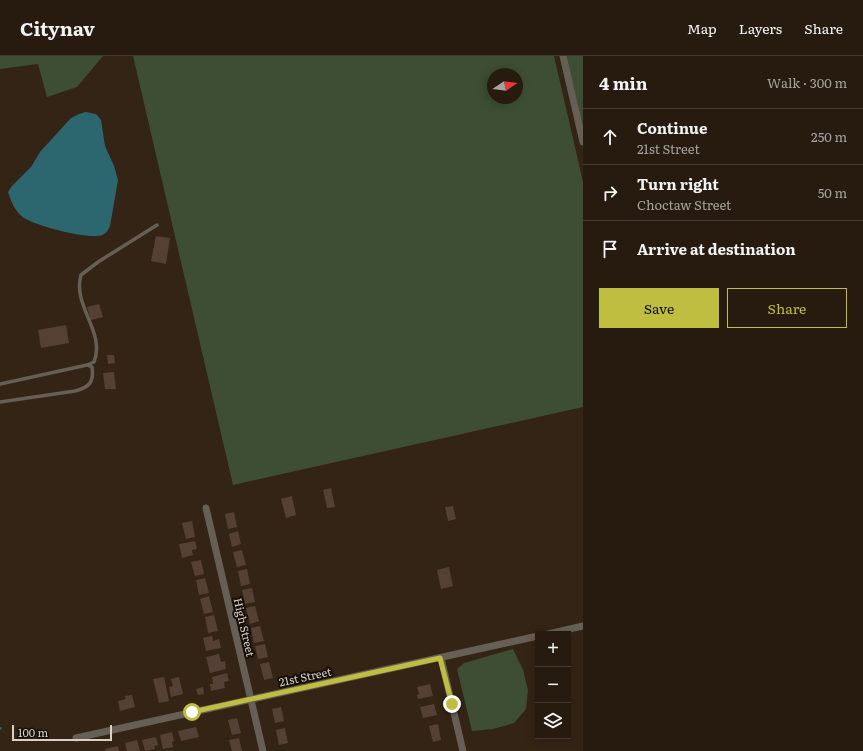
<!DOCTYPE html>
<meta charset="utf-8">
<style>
:root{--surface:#271b10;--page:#33281e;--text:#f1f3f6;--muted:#a4a19f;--line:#433930;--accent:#bfbe41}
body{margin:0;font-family:Literata,serif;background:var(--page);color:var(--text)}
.controls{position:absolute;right:12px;bottom:12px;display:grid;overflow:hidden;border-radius:0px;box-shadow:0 2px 10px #0003}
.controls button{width:36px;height:36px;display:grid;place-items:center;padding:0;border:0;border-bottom:1px solid var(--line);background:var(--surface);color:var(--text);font:20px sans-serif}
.compass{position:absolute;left:487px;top:12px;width:36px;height:36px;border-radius:50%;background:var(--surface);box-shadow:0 2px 10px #0003;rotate:77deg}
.scale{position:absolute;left:12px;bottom:10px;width:100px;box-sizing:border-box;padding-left:4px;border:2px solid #dad0c6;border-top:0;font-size:11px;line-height:14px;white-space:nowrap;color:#dad0c6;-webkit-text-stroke:3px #160f09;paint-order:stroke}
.stop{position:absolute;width:12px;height:12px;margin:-9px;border:3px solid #bfbe41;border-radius:50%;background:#fff}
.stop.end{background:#bfbe41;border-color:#fff;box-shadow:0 1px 4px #0008}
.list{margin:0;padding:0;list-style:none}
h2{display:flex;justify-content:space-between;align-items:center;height:52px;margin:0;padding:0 16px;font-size:17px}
h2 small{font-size:13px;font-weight:400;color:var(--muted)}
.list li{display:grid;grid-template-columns:26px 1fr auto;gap:12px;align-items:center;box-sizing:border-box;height:56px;padding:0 16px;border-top:1px solid var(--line)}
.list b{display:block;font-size:15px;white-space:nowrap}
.list p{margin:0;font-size:13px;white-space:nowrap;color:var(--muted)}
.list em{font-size:13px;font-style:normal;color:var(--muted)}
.actions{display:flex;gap:8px;padding:12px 16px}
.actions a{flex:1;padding:9px 0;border:1px solid var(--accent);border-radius:0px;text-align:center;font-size:14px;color:var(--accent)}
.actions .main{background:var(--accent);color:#111}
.icon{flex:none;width:22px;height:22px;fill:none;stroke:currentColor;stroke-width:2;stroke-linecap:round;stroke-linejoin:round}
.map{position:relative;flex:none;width:583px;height:695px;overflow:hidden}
header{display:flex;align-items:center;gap:24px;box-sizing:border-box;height:56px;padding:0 20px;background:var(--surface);border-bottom:1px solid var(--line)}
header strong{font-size:19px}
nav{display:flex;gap:22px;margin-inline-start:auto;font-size:14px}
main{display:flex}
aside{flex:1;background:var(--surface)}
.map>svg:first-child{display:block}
</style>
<header>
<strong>Citynav</strong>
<nav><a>Map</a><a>Layers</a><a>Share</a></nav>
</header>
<main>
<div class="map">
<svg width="583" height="695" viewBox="0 0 583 695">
<rect width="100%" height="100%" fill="#342416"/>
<g fill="#3d4e34" fill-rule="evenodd">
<polygon points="0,0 103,0 77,31 47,41 38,8 0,13"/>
<path d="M133,0H554L583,126V351L233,429ZM493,18H517V42H493Z"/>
<polygon points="563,0 583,0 583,86"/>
<polygon points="513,593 523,614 528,634 526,653 514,667 493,673 472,675 457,613 464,607"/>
</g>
<path fill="#2c6770" d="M86,56L96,58L101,64L105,90L114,110L118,124L110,170C108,174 107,177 102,179C89,184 37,170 24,162C15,156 11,145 8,136L12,130L31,111L40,96L71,62L79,58Z"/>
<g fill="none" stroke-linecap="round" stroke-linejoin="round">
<polyline stroke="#2c6770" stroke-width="2" points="0,673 1,672"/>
</g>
<g fill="#554035">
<polygon points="156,180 170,182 166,208 151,205"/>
<polygon points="99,248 103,261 91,264 87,251"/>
<polygon points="66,269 69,287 41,292 38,274"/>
<polygon points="107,299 114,299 115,307 108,308"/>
<polygon points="114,316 116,333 105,333 103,317"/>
<polygon points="331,432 335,451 327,452 323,434"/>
<polygon points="292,440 296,459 286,462 281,443"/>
<polygon points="453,450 456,463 448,465 445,451"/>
<polygon points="234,456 237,471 228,473 225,458"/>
<polygon points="192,465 195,481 186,483 182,467"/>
<polygon points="238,475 241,488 232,491 229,478"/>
<polygon points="195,485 197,493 192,494 193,499 182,502 179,488"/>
<polygon points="242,494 246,509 237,511 233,496"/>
<polygon points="201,504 204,518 195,520 191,506"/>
<polygon points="449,511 453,530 441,533 437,514"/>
<polygon points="247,513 250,528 241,530 238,515"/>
<polygon points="205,522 209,537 199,539 196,524"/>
<polygon points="252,532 255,546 245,548 242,534"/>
<polygon points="209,540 213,556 204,558 200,543"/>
<polygon points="255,550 259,565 250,568 246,552"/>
<polygon points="214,559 218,575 208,577 205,561"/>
<polygon points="260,570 264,585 254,587 251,572"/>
<polygon points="212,580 213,585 219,583 221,592 206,595 203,582"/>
<polygon points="265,588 268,601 258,603 255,590"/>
<polygon points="219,598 221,606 225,605 226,613 210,617 206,601"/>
<polygon points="269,606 273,622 264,624 260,608"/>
<polygon points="227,617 229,625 224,626 225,632 211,635 210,628 213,628 212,621"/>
<polygon points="164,621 169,645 159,647 153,623"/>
<polygon points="179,621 183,638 171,641 169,631 173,630 171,623"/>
<polygon points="430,628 433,640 418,643 417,639 419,638 417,631"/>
<polygon points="203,631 204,638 198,639 196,633"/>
<polygon points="132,639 135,651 120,655 118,645 126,643 125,640"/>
<polygon points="434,648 437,659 423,662 420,651"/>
<polygon points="281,651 284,665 275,667 272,653"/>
<polygon points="237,662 241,677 232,679 228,664"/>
<polygon points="438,668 441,684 433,686 429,670"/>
<polygon points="196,671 199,681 181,685 178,675"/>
<polygon points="285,672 288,687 279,689 276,674"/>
<polygon points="172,676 174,685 172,686 173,691 163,693 160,679"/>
<polygon points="156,681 158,689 154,690 155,693 145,695 142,684"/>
<polygon points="239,682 242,695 232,695 229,684"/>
<polygon points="137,684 140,695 127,695 125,687"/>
<polygon points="118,690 119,695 106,695 105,693"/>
</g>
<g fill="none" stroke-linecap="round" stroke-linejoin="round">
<g stroke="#655f56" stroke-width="3.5">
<path d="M0,328L87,309L94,306C106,276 72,250 81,219L98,206L157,169"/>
<path d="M0,346L75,335C90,331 94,326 92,311L87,309"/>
</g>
<g stroke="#655f56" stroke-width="7">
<polyline points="563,0 583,86"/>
<polyline points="206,452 263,695"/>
<polyline points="548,578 583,570"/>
<polyline points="441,602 463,695"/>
<polyline points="76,682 538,580"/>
</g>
</g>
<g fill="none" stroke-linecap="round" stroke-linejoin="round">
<polyline stroke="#bfbe41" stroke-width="5" points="192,656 440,602 452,648"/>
</g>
<g text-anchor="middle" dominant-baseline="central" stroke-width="4" stroke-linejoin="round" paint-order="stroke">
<g font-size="11" fill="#dad0c6" stroke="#160f09">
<text transform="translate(245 571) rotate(77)">High Street</text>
<text transform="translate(305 620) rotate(-12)">21st Street</text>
</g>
</g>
</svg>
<div class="controls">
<button>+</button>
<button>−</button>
<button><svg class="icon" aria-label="layers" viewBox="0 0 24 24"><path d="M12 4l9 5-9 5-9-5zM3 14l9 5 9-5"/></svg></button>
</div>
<svg class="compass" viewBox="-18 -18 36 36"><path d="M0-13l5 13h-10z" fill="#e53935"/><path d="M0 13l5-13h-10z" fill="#a4a19f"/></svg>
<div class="scale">100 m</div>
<div class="stop" style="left:192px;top:656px"></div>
<div class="stop end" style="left:452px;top:648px"></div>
</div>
<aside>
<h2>4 min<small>Walk · 300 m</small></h2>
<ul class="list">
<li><svg class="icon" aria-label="ahead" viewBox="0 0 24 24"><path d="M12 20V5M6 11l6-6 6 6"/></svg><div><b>Continue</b><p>21st Street</p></div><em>250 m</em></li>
<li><svg class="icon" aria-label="right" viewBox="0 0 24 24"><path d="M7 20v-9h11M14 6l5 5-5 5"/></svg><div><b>Turn right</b><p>Choctaw Street</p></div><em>50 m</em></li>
<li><svg class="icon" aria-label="arrive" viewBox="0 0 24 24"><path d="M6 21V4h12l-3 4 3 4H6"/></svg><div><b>Arrive at destination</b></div></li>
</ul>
<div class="actions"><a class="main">Save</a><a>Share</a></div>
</aside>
</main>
